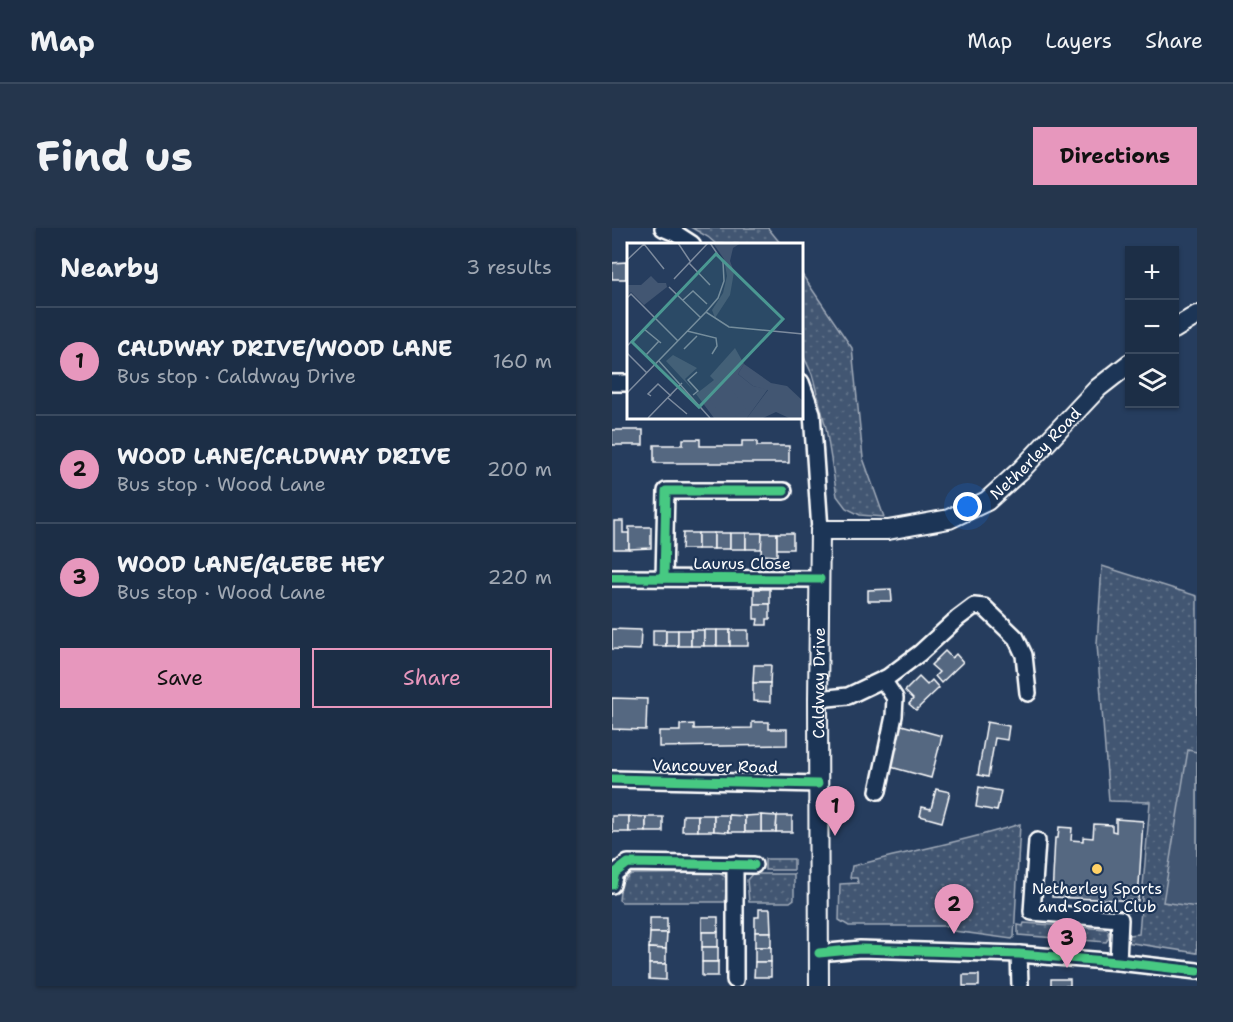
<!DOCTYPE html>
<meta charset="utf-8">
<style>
:root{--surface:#1c2e46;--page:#25364d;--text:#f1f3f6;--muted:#a0a8b3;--line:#3a4a5f;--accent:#e797bd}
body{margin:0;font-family:"Shantell Sans",sans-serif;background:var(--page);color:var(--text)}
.controls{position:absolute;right:18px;top:18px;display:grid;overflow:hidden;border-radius:0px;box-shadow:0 2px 4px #0004}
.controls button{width:54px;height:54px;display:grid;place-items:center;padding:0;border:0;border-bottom:2px solid var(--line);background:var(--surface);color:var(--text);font:30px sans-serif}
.you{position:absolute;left:356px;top:279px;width:21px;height:21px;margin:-15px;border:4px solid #fff;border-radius:50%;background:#1a73e8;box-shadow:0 0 0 9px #1a73e833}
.badge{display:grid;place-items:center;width:39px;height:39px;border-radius:50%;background:var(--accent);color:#111;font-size:20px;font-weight:700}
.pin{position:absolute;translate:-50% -50px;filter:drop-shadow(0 2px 3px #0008)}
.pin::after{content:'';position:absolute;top:32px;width:21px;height:18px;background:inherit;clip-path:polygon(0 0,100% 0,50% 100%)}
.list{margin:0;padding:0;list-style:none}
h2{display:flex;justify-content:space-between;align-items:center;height:78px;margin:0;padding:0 24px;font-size:26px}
h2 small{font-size:20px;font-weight:400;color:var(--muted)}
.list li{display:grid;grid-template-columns:39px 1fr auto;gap:18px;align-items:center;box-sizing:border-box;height:108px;padding:0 24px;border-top:2px solid var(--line)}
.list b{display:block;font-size:22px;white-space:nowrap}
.list p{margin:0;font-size:20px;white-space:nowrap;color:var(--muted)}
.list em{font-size:20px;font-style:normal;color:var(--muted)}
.actions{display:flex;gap:12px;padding:18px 24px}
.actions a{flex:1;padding:14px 0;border:2px solid var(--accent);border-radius:0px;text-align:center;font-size:21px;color:var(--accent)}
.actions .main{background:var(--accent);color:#111}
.icon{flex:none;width:33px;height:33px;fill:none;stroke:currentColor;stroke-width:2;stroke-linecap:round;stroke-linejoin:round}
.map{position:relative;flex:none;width:585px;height:758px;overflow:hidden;border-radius:0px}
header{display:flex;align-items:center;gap:36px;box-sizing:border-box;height:84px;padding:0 30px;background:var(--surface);border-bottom:2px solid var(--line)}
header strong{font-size:28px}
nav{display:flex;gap:33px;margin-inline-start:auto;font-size:21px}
.intro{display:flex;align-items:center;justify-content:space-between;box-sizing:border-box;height:144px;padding:0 36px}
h1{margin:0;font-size:42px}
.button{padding:15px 27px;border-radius:0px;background:var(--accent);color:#111;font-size:21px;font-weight:700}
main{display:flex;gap:36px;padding:0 36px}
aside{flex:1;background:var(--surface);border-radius:0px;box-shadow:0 2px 4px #0004}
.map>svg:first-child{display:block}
</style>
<header>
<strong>Map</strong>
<nav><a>Map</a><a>Layers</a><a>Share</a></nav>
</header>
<div class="intro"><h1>Find us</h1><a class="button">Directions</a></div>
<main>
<aside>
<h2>Nearby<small>3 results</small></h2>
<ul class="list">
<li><span class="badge">1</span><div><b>CALDWAY DRIVE/WOOD LANE</b><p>Bus stop · Caldway Drive</p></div><em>160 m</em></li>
<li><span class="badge">2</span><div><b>WOOD LANE/CALDWAY DRIVE</b><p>Bus stop · Wood Lane</p></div><em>200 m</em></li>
<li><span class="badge">3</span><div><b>WOOD LANE/GLEBE HEY</b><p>Bus stop · Wood Lane</p></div><em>220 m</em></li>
</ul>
<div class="actions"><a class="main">Save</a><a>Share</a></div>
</aside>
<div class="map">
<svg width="585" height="758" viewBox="0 0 585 758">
<defs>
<pattern id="grass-dots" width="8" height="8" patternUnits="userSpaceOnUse" patternTransform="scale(1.5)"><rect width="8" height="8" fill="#425672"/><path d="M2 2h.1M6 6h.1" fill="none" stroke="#5e6f87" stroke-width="1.8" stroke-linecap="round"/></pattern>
</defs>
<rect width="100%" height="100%" fill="#263d5e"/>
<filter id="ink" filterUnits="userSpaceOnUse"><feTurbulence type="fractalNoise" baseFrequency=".0167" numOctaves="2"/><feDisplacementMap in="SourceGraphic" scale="12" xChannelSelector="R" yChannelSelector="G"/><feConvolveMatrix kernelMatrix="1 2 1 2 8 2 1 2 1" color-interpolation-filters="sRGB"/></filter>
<g filter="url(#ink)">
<g fill="url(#grass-dots)" stroke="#a0aab8" stroke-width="1.5">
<polygon points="80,0 156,0 169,16 104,16 96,9"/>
<polygon points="189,45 240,120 251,230 272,289 248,287 234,280 225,268 214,200 200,146 189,123"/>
<polygon points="490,338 585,368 585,725 514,714 515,707 527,706 538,574 497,573 485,416"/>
<path d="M408,596L402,709L400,711L342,703L341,698H237L227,692L228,656L246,655L245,650H238L240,638C257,635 273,629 290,626C330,617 369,608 408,596Z"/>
<rect x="153" y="631" width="29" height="11"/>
<polygon points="107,645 115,650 113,674 10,674 7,672 9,655 19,646"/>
<polygon points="140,646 182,646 182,671 178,674 137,674 135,652"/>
<polygon points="412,695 494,701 498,704 496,705 497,710 494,714 406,707 406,697 411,698"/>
</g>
<polygon fill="#425672" stroke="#a0aab8" stroke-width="1.5" points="576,522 585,524 585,679 551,674"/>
<g fill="#556781" stroke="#fff" stroke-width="1.5">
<polygon points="14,34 14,51 0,51 0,35"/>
<rect x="14" y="34" width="2" height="17"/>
<rect x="0" y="202" width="31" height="15"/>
<polygon points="71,211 88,211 88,218 130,218 130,213 145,213 145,218 177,218 177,235 42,235 42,217 71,217"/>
<polygon points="2,293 11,293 11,305 17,305 17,321 2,321"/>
<polygon points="17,299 39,299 39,320 17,321"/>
<polygon points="71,305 86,305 86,321 70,321"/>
<rect x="86" y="305" width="16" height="16"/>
<rect x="102" y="305" width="16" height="16"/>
<rect x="118" y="305" width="16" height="16"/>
<rect x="134" y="305" width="16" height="16"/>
<polygon points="150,305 165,305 165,328 149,327"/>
<rect x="165" y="305" width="16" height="16"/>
<rect x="142" y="361" width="16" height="15"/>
<polygon points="279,361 280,373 256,373 256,362"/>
<polygon points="142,376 158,376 158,391 155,391 155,397 145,397 146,391 142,391"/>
<polygon points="0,401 29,402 28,422 0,421"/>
<rect x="41" y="402" width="13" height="16"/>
<rect x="54" y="402" width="12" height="16"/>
<rect x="66" y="402" width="13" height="16"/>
<rect x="79" y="402" width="13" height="16"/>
<rect x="92" y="402" width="13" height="16"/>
<rect x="105" y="402" width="13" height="16"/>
<rect x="118" y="402" width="18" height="16"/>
<polygon points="333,423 340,430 344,426 351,434 329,455 323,448 327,444 319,437"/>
<polygon points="142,437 159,437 158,455 141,455"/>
<polygon points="307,449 315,457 320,452 327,460 304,482 297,476 301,471 293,463"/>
<polygon points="141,455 158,455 158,474 141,473"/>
<polygon points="0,470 35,471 34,502 0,501"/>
<polygon points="140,494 157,494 157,501 175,501 175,517 47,519 47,503 68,503 68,497 82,496 82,501 140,500"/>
<polygon points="375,494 397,498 395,512 383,510 376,549 366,547"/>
<polygon points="286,496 330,508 319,550 275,538"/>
<polygon points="367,559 389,563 385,583 364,579"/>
<polygon points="324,561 338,564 330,594 308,588 310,579 319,581"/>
<polygon points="71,587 86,587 86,603 70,603"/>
<rect x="86" y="587" width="16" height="16"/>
<polygon points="102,587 117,587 117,604 102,603"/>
<polygon points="117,587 133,588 133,604 117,604"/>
<polygon points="149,587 165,588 164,604 149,604"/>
<polygon points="149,587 149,604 133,604 133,588"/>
<rect x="0" y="588" width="17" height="16"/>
<polygon points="17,588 34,589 34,604 17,604"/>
<polygon points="165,588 180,588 180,604 164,604"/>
<rect x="34" y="589" width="17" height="15"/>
<polygon points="504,591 531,593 526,673 440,669 443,610 446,610 447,599 460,600 459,612 471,613 471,609 481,610 482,596 500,597 500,603 504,604"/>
<polygon points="147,681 158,681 159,704 143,704 143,689 147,689"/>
<rect x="90" y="689" width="16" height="15"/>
<rect x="38" y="690" width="17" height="15"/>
<rect x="90" y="704" width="16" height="15"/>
<rect x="143" y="704" width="16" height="15"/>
<polygon points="38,705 55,705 54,721 37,720"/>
<rect x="90" y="719" width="16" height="15"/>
<rect x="143" y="719" width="16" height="15"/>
<polygon points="37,720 54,721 54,736 37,736"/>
<rect x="90" y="734" width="16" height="14"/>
<polygon points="143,734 159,734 159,749 142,749"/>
<polygon points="37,736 54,736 54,752 37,751"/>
<rect x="351" y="747" width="16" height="11"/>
<rect x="439" y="751" width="19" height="7"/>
</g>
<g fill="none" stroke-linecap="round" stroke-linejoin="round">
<g stroke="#fff" stroke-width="20">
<g id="minor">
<polyline points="51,0 63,5 80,16"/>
<polyline points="189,154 200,185 208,302"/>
<polyline points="0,155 16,155"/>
<polyline points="0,350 208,351"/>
<polyline points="52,350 54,263 172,263"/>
<polyline points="206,471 236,468 276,449 308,425 346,390 362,378 372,379 404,410 412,427 416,465"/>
<polyline points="0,551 206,556"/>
<polyline points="266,563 282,488 283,470 271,452"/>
<polyline points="425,613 420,684 508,691 506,734"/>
<polyline points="123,636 123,752"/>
<polyline points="0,657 3,645 16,635 142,637"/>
<polyline points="207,725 248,721 407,726 506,734 585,743"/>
<polyline points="407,726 408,758"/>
</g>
</g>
<g stroke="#fff" stroke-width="22">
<g id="major">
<polyline points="562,101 585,87"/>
<path id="s1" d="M207,758L206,471L208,302H276L337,291L375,273L409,242L486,160L518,135"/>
</g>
</g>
<use href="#minor" stroke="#1d3557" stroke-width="15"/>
<use href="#major" stroke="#1d3557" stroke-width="18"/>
<g stroke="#1d3557" stroke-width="13">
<g id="cycleway">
<polyline points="0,350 208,351"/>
<polyline points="52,350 54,263 172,263"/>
<polyline points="0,551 206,556"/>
<polyline points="0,657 3,645 16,635 142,637"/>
<polyline points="207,725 248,721 407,726 506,734 585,743"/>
</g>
</g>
<use href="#cycleway" stroke="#46c982" stroke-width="9"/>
</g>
</g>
<circle fill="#ffd166" stroke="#1d3557" stroke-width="2" cx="485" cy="641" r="6"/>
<g text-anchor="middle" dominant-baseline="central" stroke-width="4.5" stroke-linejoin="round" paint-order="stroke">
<g font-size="16" fill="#fff" stroke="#1d3557">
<text stroke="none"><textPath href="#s1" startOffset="696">Netherley Road</textPath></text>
<text x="130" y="335">Laurus Close</text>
<text stroke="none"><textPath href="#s1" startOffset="303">Caldway Drive</textPath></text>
<text transform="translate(103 538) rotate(1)">Vancouver Road</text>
</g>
<g font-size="16" fill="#fff" stroke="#1d3557">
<text x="485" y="660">Netherley Sports<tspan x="485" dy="18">and Social Club</tspan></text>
</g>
</g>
<g transform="translate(15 15)">
<rect width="176" height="176" fill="#263d5e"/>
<path d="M86,0H114L106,5L103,18L107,29L103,52L88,75L85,67L96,50L100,33L97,16ZM24,33L31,40H39L40,44L17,62L4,49L0,53V42H14ZM108,105L117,121L111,131L126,143L141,146L120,175H87L69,151L87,137L83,133ZM46,112L70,125L58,136L67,148L39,118Z" fill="#425672"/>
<path d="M117,121L144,140L160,143L175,157V175H162L149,169L136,175H120L141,147L126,143L111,131Z" fill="#425672"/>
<path d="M97,136L119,166L106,175H96L78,150Z" fill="#425672"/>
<path fill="none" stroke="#7d8b9e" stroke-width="1.5" d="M51,0L63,18M17,1L37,26M0,17L17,1M62,20L83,42M47,36L81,0M42,44L74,75M0,55L4,51L51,98M56,57L66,48L80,61M79,69L91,55L97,38L96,19L83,0M60,88L89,95L90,103L85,111M0,103L17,86L34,100M57,106L70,93M0,110L20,130M19,112L32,98M32,118L83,175M0,150L79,69L102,84L176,91M66,152L71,148L61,137L70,129M24,153L21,151L31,141L44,153M41,155L60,171M21,175L55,140"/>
<path fill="#4b9892" fill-opacity="0.15" stroke="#4b9892" stroke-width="3" d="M89,11L156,76L72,164L5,99Z"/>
<rect width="176" height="176" fill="none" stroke="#fff" stroke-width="3"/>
</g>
</svg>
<div class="controls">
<button>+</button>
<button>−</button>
<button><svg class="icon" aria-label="layers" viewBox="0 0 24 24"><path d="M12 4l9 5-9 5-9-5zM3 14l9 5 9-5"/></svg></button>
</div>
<div class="you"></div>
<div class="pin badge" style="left:223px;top:608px">1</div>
<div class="pin badge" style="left:342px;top:706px">2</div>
<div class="pin badge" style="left:455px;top:740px">3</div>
</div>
</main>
